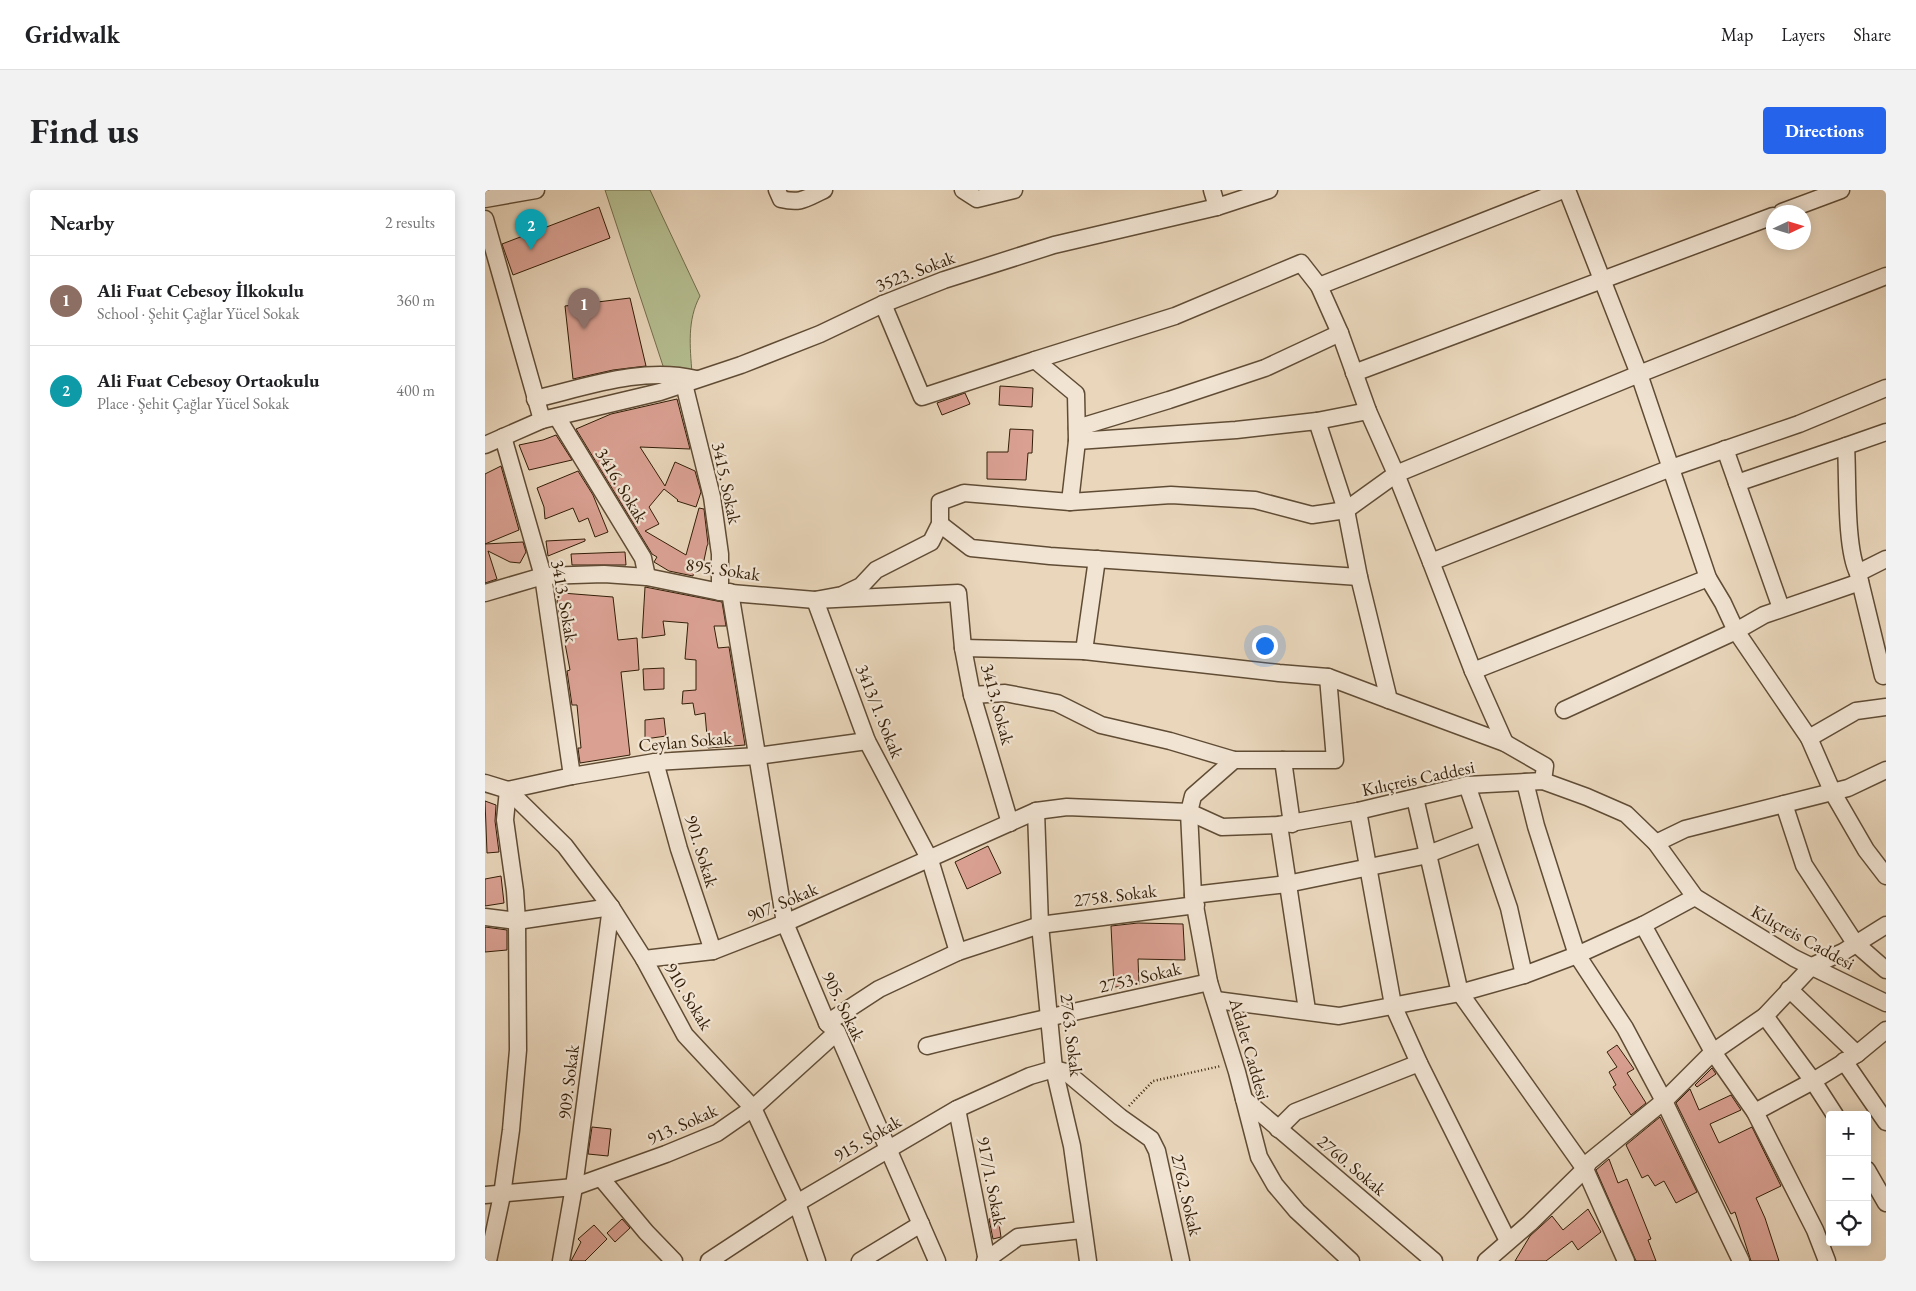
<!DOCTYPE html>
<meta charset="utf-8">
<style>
:root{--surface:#fff;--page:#f2f2f2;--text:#202124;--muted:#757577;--line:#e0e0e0;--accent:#2563eb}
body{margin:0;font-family:"EB Garamond",serif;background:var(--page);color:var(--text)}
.controls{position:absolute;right:15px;bottom:15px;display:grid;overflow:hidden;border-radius:5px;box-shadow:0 2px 12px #0003}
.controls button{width:45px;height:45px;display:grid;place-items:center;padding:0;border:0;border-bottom:1px solid var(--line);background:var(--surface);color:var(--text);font:25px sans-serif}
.compass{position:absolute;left:1281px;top:15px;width:45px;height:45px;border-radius:50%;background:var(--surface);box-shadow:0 2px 12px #0003;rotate:86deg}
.you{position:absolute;left:779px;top:455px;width:18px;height:18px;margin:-12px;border:4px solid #fff;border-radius:50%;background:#1a73e8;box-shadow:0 0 0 8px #1a73e833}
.badge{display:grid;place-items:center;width:32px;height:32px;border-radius:50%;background:var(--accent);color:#fff;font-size:16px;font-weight:700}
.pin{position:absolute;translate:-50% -41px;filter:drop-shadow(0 1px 2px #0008)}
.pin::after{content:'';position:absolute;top:26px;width:18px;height:15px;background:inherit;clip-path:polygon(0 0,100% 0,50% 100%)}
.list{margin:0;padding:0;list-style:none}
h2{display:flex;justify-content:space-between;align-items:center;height:65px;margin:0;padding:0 20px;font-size:21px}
h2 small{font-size:16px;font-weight:400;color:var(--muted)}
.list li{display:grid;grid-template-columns:32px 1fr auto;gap:15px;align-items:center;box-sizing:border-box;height:90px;padding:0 20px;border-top:1px solid var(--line)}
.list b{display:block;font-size:19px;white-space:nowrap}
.list p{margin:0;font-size:16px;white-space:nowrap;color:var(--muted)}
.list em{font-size:16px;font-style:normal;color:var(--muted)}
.icon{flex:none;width:28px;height:28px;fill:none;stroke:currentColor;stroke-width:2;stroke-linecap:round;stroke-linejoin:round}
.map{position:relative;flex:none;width:1401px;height:1071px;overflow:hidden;border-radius:5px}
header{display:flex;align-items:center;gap:30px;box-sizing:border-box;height:70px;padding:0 25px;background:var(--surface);border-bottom:1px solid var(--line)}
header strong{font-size:24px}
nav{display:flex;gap:28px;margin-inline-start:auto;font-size:18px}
.intro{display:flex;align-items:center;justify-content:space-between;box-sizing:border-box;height:120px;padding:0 30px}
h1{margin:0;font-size:35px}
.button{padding:12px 22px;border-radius:5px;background:var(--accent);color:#fff;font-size:18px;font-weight:700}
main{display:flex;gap:30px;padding:0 30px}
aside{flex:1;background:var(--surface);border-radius:5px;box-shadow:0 2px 12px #0003}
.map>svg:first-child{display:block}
</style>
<header>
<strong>Gridwalk</strong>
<nav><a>Map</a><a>Layers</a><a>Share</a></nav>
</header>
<div class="intro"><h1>Find us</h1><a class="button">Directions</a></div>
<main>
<aside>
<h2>Nearby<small>2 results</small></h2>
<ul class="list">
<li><span class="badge" style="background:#8d6e63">1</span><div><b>Ali Fuat Cebesoy İlkokulu</b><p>School · Şehit Çağlar Yücel Sokak</p></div><em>360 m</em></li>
<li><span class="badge" style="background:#0f9aa8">2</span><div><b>Ali Fuat Cebesoy Ortaokulu</b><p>Place · Şehit Çağlar Yücel Sokak</p></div><em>400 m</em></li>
</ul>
</aside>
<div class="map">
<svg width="1401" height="1071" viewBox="0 0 1401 1071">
<rect width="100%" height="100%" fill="#e9d6bb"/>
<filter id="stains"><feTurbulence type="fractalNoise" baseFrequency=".004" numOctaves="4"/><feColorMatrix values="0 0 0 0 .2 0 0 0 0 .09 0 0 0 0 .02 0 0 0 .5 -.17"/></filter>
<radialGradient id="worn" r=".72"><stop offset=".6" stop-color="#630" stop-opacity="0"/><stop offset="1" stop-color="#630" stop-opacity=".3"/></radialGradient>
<path fill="#b5be91" stroke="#746e4c" d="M120,0H165L215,106C202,130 205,157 207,183L182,188Z"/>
<g fill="#daa193" stroke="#331e08">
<polygon points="114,17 125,48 28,85 17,54"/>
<polygon points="145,108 161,176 128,180 88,189 80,116"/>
<polygon points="515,196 548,198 547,217 514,215"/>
<polygon points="480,203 485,214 457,225 452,213"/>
<polygon points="192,209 205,259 155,257 180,296 190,272 210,281 216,302 211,317 192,311 193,310 179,299 164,317 174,334 160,341 201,365 214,318 219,319 223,354 222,356 218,375 210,374 208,386 184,381 169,372 172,367 167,364 91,239 126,224"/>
<polygon points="525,239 548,240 547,263 543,263 541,290 502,289 502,262 523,262"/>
<polygon points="71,245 87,270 44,280 34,255 58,250"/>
<polygon points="16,276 34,340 0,354 0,284"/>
<polygon points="93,281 108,305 123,342 110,347 103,328 94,332 88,318 60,329 59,317 52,298"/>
<polygon points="100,349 100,351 63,366 61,351"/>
<polygon points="38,352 41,362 35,373 25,372 3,361 12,389 0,393 0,354"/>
<polygon points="140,362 141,375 87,375 86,364"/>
<polygon points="160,397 237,412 241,436 229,436 233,458 244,457 260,555 223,558 220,523 210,525 208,513 197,514 198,501 211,500 211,470 200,469 203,433 178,431 180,445 157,448"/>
<polygon points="77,403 128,407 133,450 152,448 154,480 136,482 145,565 95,573 93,558 96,558 92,515 87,515 82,481 85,480 72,411"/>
<polygon points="179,478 179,499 159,500 158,479"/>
<polygon points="179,528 181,546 160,549 160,530"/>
<polygon points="0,611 11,615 10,631 14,662 2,663"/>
<polygon points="503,656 516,683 482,699 470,672"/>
<polygon points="16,686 19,713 0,716 0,689"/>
<polygon points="653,733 698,734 700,770 653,769 654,795 629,797 626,736"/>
<polygon points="0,737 22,740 22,760 0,762"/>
<polygon points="1132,855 1149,879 1142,883 1161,913 1146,925 1128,897 1131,895 1124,882 1132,877 1122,862"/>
<polygon points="1227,878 1231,884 1212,897 1210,895"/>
<polygon points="1205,899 1214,920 1246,905 1256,920 1225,934 1234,953 1267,937 1296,996 1271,1008 1280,1028 1294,1071 1266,1071 1250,1022 1246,1024 1191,913"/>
<polygon points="1175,927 1212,1002 1191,1013 1179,991 1170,996 1163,985 1157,988 1141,955"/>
<polygon points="107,937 126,939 123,966 103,964"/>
<polygon points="1124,969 1133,993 1142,989 1166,1049 1163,1050 1171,1071 1151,1071 1111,980"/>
<polygon points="1103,1019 1116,1042 1093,1060 1087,1051 1061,1071 1030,1071 1045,1046 1067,1026 1078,1040"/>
<polygon points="513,1027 516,1047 508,1049 504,1029"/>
<polygon points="137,1029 145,1038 130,1052 122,1043"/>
<polygon points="109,1035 122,1049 100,1071 86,1071 96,1052 93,1049"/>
</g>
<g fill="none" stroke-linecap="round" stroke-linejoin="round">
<g stroke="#604c35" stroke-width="19">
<g id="minor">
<path d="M292,0L296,9C317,14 321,8 339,0"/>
<polyline points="478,0 492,9 529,0"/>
<polyline points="727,0 732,17"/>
<polyline points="1082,0 1154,184 1223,388 1238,413 1251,441 1324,548 1348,603 1381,660 1401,686"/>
<polyline points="0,9 51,0"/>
<polyline points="1297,22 1356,0"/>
<polyline points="0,29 57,230"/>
<polyline points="834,96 1078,0"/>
<polyline points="398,114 437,207 550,170"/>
<polyline points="869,183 1288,26"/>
<polyline points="199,194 227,307 235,364 235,402"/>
<path d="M50,209C101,197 158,176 211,189"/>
<polyline points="72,227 158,368 162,387"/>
<polyline points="832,231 883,221"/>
<polyline points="592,238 684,210 780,178 855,143"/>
<path d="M1401,242L1361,256C1363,286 1360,358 1373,383L1401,369"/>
<polyline points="18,247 58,386 87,586"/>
<polyline points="592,251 751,240 832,231 861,320 874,387 904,510 1020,553 1060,576 1058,591"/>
<polyline points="0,255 57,230 175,202 256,175 335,144 398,114 459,90 569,55 732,17 784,0"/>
<polyline points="1240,259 1296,418"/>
<polyline points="1252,293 1361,256"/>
<polyline points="585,312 592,251 591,204 550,170 690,126 816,73 834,96 855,143 883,221 911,284 946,372 1186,278 1314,234 1401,198"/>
<polyline points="455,334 486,358 565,366 874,387"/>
<polyline points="946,372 988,481 1020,553"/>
<polyline points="1373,383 1398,486"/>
<polyline points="245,402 300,733 342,833 352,842 452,1071"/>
<polyline points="0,403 58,386 119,384 162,387 235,402 330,410 473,403 478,458 487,505 525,633"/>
<polyline points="478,458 599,461 794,483 843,487 904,510"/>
<polyline points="599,461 612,369"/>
<polyline points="988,481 1223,388"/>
<polyline points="843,487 850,570 749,570 708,606 704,622 708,705 724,792 752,882 774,967 790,995 812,1021 866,1071"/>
<polyline points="487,505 520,503 572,513 616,535 685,551 749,570"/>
<polyline points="1079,520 1251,441 1279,425 1375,392"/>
<polyline points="1324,548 1371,521 1401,517"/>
<polyline points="798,570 807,634"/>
<polyline points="170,572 194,659 228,761"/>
<polyline points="1040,592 1051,636 1092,765 1140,838 1179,911 1256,1071"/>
<polyline points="0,593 23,600 80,656 126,717 159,769 200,845 268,918 312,1013 332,1071"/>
<polyline points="982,595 1024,718 1039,785"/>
<polyline points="23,600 87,586 170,572 273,566 382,551"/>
<polyline points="930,608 975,803 1100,979 1141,1071"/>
<polyline points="1299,614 1319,675 1370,753 1401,780"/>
<polyline points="551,621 555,735 569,879 587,956 603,1071"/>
<polyline points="873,621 908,815 934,873 1023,1051"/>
<polyline points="794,635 822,820"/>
<polyline points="1171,653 1200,639 1363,598 1401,580"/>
<polyline points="708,705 802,694 938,666 998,643"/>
<polyline points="0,727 32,731 126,717"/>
<polyline points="1158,735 1228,862 1270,922 1330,1040 1342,1071"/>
<polyline points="473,762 445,670 382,551 330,410 357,405 376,396 391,380 446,352 455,334 455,312 479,303 585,312 686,305 770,310 827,325 861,320 911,284 1154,184 1401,86"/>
<polyline points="159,769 228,761 300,733 551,621 582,617 704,622 737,637 794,635 873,621 982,595 1058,591 1102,607 1141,624 1171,653 1210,707 1309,768 1401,813"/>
<polyline points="731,810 854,826 975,803 1039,785 1092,765 1158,735 1210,707"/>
<polyline points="1280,826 1328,891 1350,925"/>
<polyline points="342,833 394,799 473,762 555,735 711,715"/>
<path d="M442,856C536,833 630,813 724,792"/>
<polyline points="1372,864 1401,840"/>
<polyline points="1359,871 1401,932"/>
<polyline points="759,909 949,1071"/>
<polyline points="472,919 502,1071"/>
<polyline points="1270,922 1328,891 1372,864 1304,799"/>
<polyline points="793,939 810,922 934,873"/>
<polyline points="1382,980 1401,1013"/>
<polyline points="116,988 161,1042 189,1071"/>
<polyline points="0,1005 89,997 181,964 232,943 268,918 352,842"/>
<polyline points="3,1071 17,1005 26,940 33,860 32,731 30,701 20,630 23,600"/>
<polyline points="76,1071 89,997 126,717"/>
<polyline points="224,1071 312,1013 472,919 545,886 569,879 581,882 635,927 666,949 672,961 696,1071"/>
<polyline points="375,1071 436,1034"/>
<polyline points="500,1071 533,1047 597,1040"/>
<polyline points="1001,1071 1045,1033 1100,979 1104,972 1179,911 1228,862 1280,826 1327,776 1358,762 1401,735"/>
</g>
</g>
<polyline stroke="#331e08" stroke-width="2.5" stroke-dasharray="1 2.5" stroke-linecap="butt" points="644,916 668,891 736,876"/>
<use href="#minor" stroke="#f1e4d3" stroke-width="16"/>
</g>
<g text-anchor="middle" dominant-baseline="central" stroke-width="4.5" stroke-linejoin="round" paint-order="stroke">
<g font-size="18" fill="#331e08" stroke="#f1e4d3">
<text transform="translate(430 81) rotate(-21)">3523. Sokak</text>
<text transform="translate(242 293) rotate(78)">3415. Sokak</text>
<text transform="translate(137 295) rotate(59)">3416. Sokak</text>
<text transform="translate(238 379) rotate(8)">895. Sokak</text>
<text transform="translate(80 411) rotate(80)">3413. Sokak</text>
<text transform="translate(513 514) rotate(75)">3413. Sokak</text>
<text transform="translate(395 521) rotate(68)">3413/1. Sokak</text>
<text transform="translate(200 551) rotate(-5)">Ceylan Sokak</text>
<text transform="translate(933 588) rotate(-12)">Kılıçreis Caddesi</text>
<text transform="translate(217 661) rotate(73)">901. Sokak</text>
<text transform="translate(630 705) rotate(-7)">2758. Sokak</text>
<text transform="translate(297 712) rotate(-23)">907. Sokak</text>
<text transform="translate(1318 747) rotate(29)">Kılıçreis Caddesi</text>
<text transform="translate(655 787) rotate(-13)">2753. Sokak</text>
<text transform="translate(204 806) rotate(59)">910. Sokak</text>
<text transform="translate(359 816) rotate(64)">905. Sokak</text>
<text transform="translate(587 845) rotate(83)">2763. Sokak</text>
<text transform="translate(765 859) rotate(74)">Adalet Caddesi</text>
<text transform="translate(83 892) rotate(-83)">909. Sokak</text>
<text transform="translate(197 934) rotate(-24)">913. Sokak</text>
<text transform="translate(382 948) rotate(-30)">915. Sokak</text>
<text transform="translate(867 975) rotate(40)">2760. Sokak</text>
<text transform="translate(507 991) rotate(79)">917/1. Sokak</text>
<text transform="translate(702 1005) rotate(77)">2762. Sokak</text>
</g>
</g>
<rect width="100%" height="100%" filter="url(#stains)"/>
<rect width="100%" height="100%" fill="url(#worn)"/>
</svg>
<div class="controls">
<button>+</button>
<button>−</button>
<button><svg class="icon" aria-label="locate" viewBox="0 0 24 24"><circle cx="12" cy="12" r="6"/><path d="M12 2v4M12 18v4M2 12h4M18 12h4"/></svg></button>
</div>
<svg class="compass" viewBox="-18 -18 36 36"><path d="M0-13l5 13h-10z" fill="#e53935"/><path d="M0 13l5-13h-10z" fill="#757577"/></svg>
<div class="you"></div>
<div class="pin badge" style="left:99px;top:139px;background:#8d6e63">1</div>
<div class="pin badge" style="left:46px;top:60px;background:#0f9aa8">2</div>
</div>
</main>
